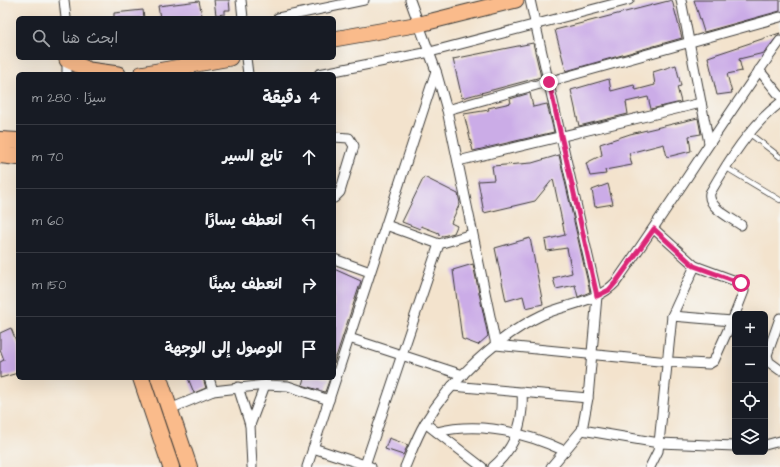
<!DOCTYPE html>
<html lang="ar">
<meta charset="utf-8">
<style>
:root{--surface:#171b24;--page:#242831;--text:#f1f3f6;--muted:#9ea1a6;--line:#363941}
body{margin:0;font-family:"Architects Daughter","Playpen Sans Arabic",sans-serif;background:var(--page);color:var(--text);direction:rtl}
.controls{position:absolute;right:12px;bottom:12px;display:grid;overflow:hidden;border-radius:6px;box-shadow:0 4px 16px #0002}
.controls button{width:36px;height:36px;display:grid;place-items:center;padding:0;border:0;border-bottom:1px solid var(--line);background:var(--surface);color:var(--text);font:20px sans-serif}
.stop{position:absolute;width:12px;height:12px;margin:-9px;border:3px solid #db2777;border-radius:50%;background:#fff}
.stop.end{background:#db2777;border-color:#fff;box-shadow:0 1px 4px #0008}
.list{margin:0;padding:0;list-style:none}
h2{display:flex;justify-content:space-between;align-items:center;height:52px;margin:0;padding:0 16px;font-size:17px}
h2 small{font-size:13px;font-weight:400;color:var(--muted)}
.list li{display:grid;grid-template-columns:26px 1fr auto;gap:12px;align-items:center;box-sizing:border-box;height:64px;padding:0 16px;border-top:1px solid var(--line)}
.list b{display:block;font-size:15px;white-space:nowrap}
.list em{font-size:13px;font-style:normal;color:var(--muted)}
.icon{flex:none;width:22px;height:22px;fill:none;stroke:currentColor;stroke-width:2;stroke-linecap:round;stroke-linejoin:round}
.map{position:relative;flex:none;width:780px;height:467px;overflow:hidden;direction:ltr}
.search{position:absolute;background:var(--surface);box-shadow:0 4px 16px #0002;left:16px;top:16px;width:320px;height:44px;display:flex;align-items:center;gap:10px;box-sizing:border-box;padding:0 14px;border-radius:6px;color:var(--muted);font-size:15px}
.panel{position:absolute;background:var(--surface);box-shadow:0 4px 16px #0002;left:16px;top:72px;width:320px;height:308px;border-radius:6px;direction:rtl}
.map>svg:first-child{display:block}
</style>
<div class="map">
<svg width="780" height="467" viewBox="0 0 780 467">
<rect width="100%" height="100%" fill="#f6f6f2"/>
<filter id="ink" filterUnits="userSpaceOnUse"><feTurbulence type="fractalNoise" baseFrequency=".025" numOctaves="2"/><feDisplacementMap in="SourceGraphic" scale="8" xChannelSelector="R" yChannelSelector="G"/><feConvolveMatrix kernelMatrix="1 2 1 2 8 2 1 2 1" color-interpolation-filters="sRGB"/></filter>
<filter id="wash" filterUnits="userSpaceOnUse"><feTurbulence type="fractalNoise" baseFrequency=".012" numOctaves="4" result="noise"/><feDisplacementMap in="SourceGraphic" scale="16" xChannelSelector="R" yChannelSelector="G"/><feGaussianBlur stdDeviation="0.9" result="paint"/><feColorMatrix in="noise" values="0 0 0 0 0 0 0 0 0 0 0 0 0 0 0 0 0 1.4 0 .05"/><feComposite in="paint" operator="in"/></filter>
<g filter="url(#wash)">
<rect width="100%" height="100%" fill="#f3e3cd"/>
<g id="blocks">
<g fill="#cbace7">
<polygon points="214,0 229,0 230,10 225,10 225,14 216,15"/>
<polygon points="672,0 682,38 566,71 555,30"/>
<polygon points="694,0 780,0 780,11 704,32"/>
<polygon points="199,1 202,15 184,18 160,18 158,6"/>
<polygon points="143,10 144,18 114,18 114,13"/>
<polygon points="780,33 764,53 739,59 742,71 727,74 732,93 717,95 708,57"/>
<polygon points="533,43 541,77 462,98 453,59"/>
<polygon points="676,65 681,86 677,87 681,102 651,109 648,97 626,102 628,114 579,126 571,90 609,79 611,91 634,85 636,90 655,85 653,72"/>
<polygon points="530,93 533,107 547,104 554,132 473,151 464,114 489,110 488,108 511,103 510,99"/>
<polygon points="698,118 701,134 689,136 691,151 667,157 664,144 629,153 632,165 605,170 606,174 590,176 586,163 602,155 600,144 630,134"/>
<polygon points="559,155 590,292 578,297 575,285 556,289 553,278 572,273 567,248 547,251 545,240 565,235 553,179 535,201 484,213 478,181 494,180 492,166 532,163"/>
<polygon points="424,177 458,194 460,203 451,223 457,226 454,233 443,236 438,235 439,233 421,226 420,229 402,222"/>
<polygon points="608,184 613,204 595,207 592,190"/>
<polygon points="530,238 543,304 526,308 523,296 506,301 495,248"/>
<polygon points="473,264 488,336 478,345 462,339 453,270"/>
<polygon points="334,269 361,281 334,363"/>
<polygon points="11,328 18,346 18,373 0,378 0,362 4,360 0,349 0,333"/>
<polygon points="188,378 203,378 206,388 194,393"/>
<polygon points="304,378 330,378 325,392 302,385"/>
<polygon points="389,438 408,445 403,455 385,449"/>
</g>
</g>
</g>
<g filter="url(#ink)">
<use href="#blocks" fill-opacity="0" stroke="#3c3a37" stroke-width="1"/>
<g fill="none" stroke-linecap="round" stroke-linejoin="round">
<g stroke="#3c3a37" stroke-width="6">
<g id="service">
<polyline points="750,134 780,157"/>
<polyline points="725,167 780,200"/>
</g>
</g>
<g stroke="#3c3a37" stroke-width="11">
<g id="minor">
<polyline points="64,0 66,18"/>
<polyline points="241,0 243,18"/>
<polyline points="530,0 597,296 588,398 582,430 551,467"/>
<polyline points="681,0 709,143"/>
<polyline points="278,18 364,0"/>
<polyline points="246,58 248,74"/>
<polyline points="759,70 780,96"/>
<polyline points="436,71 447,110 496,345 669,362 709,364 714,361 735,314"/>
<polyline points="67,74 67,58"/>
<polyline points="319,74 430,52 629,0"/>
<polyline points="447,110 780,17"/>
<polyline points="334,137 349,138 354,146 340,192 334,198"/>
<polyline points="458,161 701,103"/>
<polyline points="386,225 439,244 472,234"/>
<path d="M741,225C731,218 707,207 710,193C729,160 750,126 780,103"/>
<polyline points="654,229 695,266 741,283 744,291 735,314"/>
<polyline points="334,259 370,272"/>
<polyline points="672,316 732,321"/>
<polyline points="780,318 767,355 769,362 780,370"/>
<polyline points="349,338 463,375"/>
<polyline points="209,378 213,391"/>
<polyline points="452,386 588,398"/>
<polyline points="238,387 250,425 252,467"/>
<polyline points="170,409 213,391 265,385 288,386 329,400"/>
<polyline points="425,423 482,467"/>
<polyline points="250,425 265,385"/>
<polyline points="582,430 659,443 735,446"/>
<path d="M437,432C481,421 524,432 565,451"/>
<polyline points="765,445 780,441"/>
<polyline points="313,448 371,467"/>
<polyline points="365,465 439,244"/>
<polyline points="307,467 436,71 410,0"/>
<path d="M405,467C411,453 417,436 425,423C450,381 498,336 542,315C566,304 598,302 616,282C672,203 723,120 780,41"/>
<path d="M493,467C516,447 524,421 522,392"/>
<polyline points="650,467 658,451 659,443 672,316 695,266"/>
</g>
</g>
<g stroke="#3c3a37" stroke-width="17">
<g id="primary">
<polyline points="334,39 420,24 516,0"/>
<polyline points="67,60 89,70 118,74"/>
<polyline points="141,74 230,58"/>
</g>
</g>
<g stroke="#3c3a37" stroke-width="18">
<g id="trunk">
<polyline points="0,140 18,141"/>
<polyline points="0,155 18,157"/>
<polyline points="141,378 171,467"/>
<polyline points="159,378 189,467"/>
</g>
</g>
<use href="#service" stroke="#fff" stroke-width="4.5"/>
<use href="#minor" stroke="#fff" stroke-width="9"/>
<use href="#primary" stroke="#fabb8b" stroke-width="15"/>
<use href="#trunk" stroke="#fabb8b" stroke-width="16"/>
</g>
</g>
<g fill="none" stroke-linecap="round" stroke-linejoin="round" filter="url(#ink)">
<polyline stroke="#db2777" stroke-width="5" points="549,82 597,296 609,290 616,282 654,229 694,266 741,283"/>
</g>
</svg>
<div class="controls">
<button>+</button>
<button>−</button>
<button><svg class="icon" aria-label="locate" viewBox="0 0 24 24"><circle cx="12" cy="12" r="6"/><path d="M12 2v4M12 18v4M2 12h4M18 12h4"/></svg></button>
<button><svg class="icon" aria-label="layers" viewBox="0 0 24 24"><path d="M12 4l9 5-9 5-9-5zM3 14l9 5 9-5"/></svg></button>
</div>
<div class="stop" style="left:741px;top:283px"></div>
<div class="stop end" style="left:549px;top:82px"></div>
<div class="search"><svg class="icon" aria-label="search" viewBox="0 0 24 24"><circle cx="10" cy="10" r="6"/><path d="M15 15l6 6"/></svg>ابحث هنا</div>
<section class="panel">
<h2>4 دقيقة<small>سيرًا · 280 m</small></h2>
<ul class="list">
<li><svg class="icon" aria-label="ahead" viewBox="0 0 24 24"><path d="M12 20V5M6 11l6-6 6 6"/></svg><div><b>تابع السير</b></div><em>70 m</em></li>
<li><svg class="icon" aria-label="left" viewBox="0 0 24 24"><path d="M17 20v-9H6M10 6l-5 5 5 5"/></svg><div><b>انعطف يسارًا</b></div><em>60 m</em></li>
<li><svg class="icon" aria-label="right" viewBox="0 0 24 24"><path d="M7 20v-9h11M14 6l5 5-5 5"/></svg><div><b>انعطف يمينًا</b></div><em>150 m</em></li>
<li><svg class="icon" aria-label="arrive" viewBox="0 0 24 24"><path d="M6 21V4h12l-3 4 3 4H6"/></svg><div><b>الوصول إلى الوجهة</b></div></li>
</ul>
</section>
</div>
